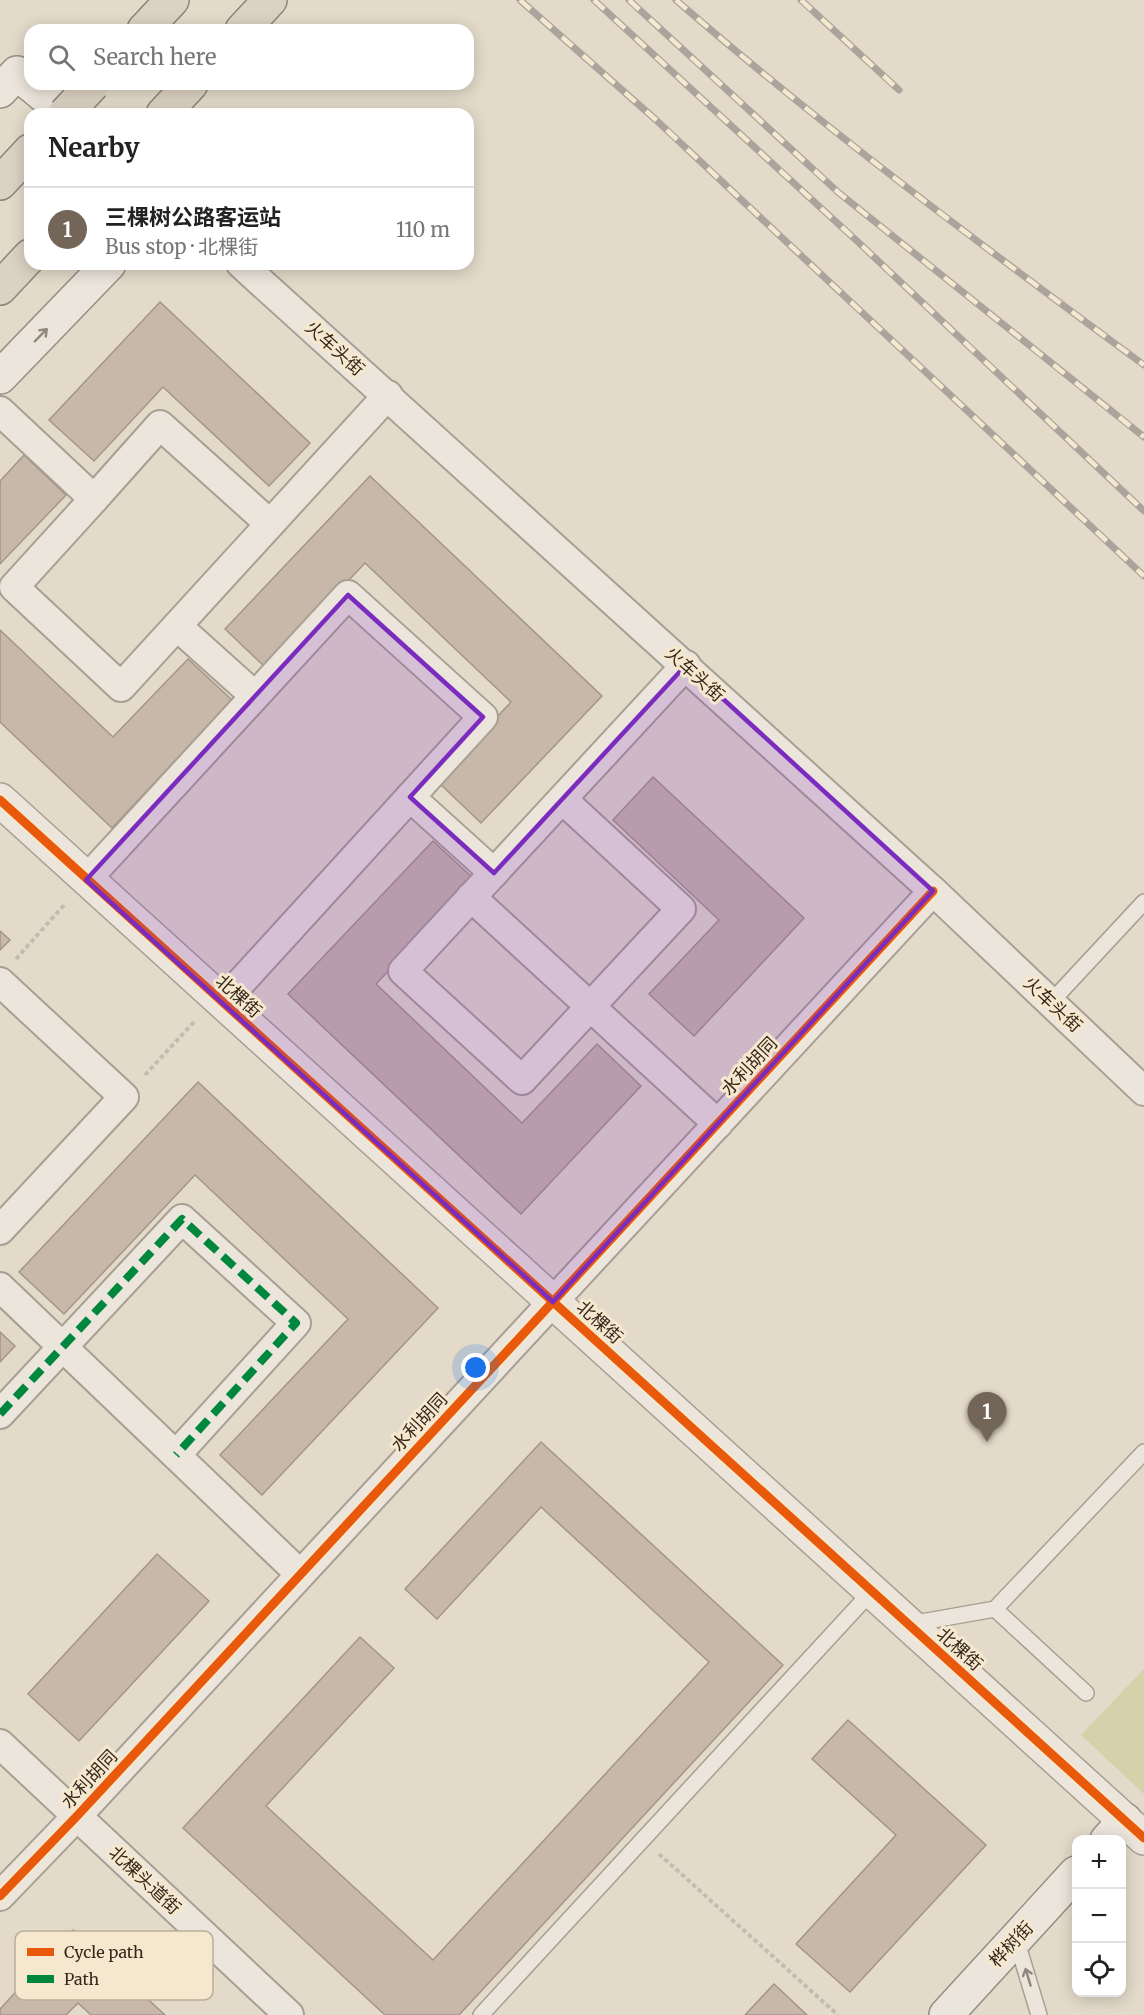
<!DOCTYPE html>
<meta charset="utf-8">
<style>
:root{--surface:#fff;--page:#f2f2f2;--text:#222;--muted:#767676;--line:#e0e0e0;--accent:#736659}
body{margin:0;font-family:Merriweather,"Noto Sans SC",serif;background:var(--page);color:var(--text)}
.controls{position:absolute;right:18px;bottom:18px;display:grid;overflow:hidden;border-radius:12px;box-shadow:0 3px 15px #0003}
.controls button{width:54px;height:54px;display:grid;place-items:center;padding:0;border:0;border-bottom:2px solid var(--line);background:var(--surface);color:var(--text);font:30px sans-serif}
.you{position:absolute;left:476px;top:1368px;width:21px;height:21px;margin:-15px;border:4px solid #fff;border-radius:50%;background:#1a73e8;box-shadow:0 0 0 9px #1a73e833}
.badge{display:grid;place-items:center;width:39px;height:39px;border-radius:50%;background:var(--accent);color:#fff;font-size:20px;font-weight:700}
.pin{position:absolute;translate:-50% -50px;filter:drop-shadow(0 2px 3px #0008)}
.pin::after{content:'';position:absolute;top:32px;width:21px;height:18px;background:inherit;clip-path:polygon(0 0,100% 0,50% 100%)}
.list{margin:0;padding:0;list-style:none}
h2{display:flex;justify-content:space-between;align-items:center;height:78px;margin:0;padding:0 24px;font-size:26px}
h2 small{font-size:20px;font-weight:400;color:var(--muted)}
.list li{display:grid;grid-template-columns:39px 1fr auto;gap:18px;align-items:center;box-sizing:border-box;height:84px;padding:0 24px;border-top:2px solid var(--line)}
.list b{display:block;font-size:22px;white-space:nowrap}
.list p{margin:0;font-size:20px;white-space:nowrap;color:var(--muted)}
.list em{font-size:20px;font-style:normal;color:var(--muted)}
.icon{flex:none;width:33px;height:33px;fill:none;stroke:currentColor;stroke-width:2;stroke-linecap:round;stroke-linejoin:round}
.map{position:relative;flex:none;width:1144px;height:2015px;overflow:hidden}
.search{position:absolute;background:var(--surface);box-shadow:0 3px 15px #0003;left:24px;top:24px;width:450px;height:66px;display:flex;align-items:center;gap:15px;box-sizing:border-box;padding:0 21px;border-radius:18px;color:var(--muted);font-size:22px}
.panel{position:absolute;background:var(--surface);box-shadow:0 3px 15px #0003;left:24px;top:108px;width:450px;height:162px;border-radius:18px}
.map>svg:first-child{display:block}
</style>
<div class="map">
<svg width="1144" height="2015" viewBox="0 0 1144 2015">
<rect width="100%" height="100%" fill="#e3dac9"/>
<polygon fill="#d5d2ab" points="1144,1669 1144,1794 1081,1735"/>
<g fill="#c7b8aa" stroke="#a39589" stroke-width="1.5">
<polygon points="160,302 310,443 269,486 163,387 94,461 49,420"/>
<polygon points="24,455 66,495 0,564 0,481"/>
<polygon points="370,476 602,696 481,823 437,781 511,702 365,563 266,668 225,629"/>
<polygon points="0,630 113,737 188,659 232,700 112,828 0,722"/>
<polygon points="653,777 804,918 694,1036 649,994 719,920 613,820"/>
<polygon points="433,841 475,880 376,984 522,1123 597,1044 641,1086 521,1214 288,994"/>
<polygon points="0,931 10,940 0,950"/>
<polygon points="198,1082 438,1308 262,1495 220,1455 348,1319 195,1175 64,1314 19,1272"/>
<polygon points="0,1332 15,1346 0,1362"/>
<polygon points="541,1442 783,1665 459,2015 385,2015 183,1828 360,1637 394,1668 266,1806 433,1960 709,1662 541,1507 437,1619 405,1589"/>
<polygon points="157,1554 209,1601 79,1741 28,1694"/>
<polygon points="848,1720 986,1845 850,1992 796,1944 896,1835 812,1759"/>
<polygon points="73,1930 165,2015 91,2015 78,2003 66,2015 0,2015 0,2009"/>
<polygon points="774,1984 807,2015 745,2015"/>
</g>
<g fill="none" stroke-linecap="round" stroke-linejoin="round">
<g stroke="#a89f93" stroke-width="18">
<g id="service">
<polyline points="1051,1002 1144,902"/>
<polyline points="995,1609 1086,1693"/>
<polyline points="910,1624 995,1609 1144,1452"/>
<polyline points="1016,1939 1039,2015"/>
<polyline points="481,2015 872,1591"/>
</g>
</g>
<g stroke="#a89f93" stroke-width="32">
<g id="minor">
<polyline points="241,264 933,891 1144,1091"/>
<polyline points="0,411 94,499 14,587 121,687 388,395"/>
<polyline points="94,499 160,425 270,524"/>
<polyline points="177,626 255,696"/>
<polyline points="410,797 494,873"/>
<polyline points="562,799 681,909 522,1080 403,971 686,665"/>
<polyline points="86,880 348,595 483,717 222,1003"/>
<polyline points="471,897 718,1124"/>
<polyline points="0,982 124,1097 0,1230"/>
<polyline points="0,1287 300,1574"/>
<polyline points="0,1414 182,1219 296,1323 176,1455"/>
<polyline points="0,1744 289,2015"/>
<polyline points="0,1896 77,1816 933,891"/>
</g>
</g>
<g stroke="#a89f93" stroke-width="36">
<polyline id="tertiary" points="0,800 1144,1838"/>
</g>
<g stroke="#978e83" stroke-width="36">
<g id="secondary">
<polyline points="30,84 66,114"/>
<polyline points="0,91 17,73 30,84"/>
<polyline points="0,377 109,264"/>
<polyline points="1107,1840 1125,1820"/>
<polyline points="946,2015 1076,1873"/>
</g>
</g>
<g stroke="#8d857a" stroke-width="36">
<g id="trunk">
<polyline points="144,30 172,0"/>
<polyline points="242,30 270,0"/>
<polyline points="163,114 191,84"/>
<polyline points="0,183 30,151"/>
<polyline points="0,288 30,256"/>
</g>
</g>
<g stroke="#c3bcb2" stroke-width="4" stroke-dasharray="4.5 3" stroke-linecap="butt">
<polyline points="16,959 65,904"/>
<polyline points="145,1075 195,1021"/>
<polyline points="659,1854 838,2015"/>
</g>
<use href="#service" stroke="#ebe5db" stroke-width="15"/>
<use href="#minor" stroke="#ebe5db" stroke-width="28"/>
<use href="#tertiary" stroke="#ebe5db" stroke-width="33"/>
<use href="#secondary" stroke="#ebe5db" stroke-width="33"/>
<use href="#trunk" stroke="#dcd2c3" stroke-width="33"/>
<g stroke="#aaa49c" stroke-width="7">
<g id="rail">
<polyline points="520,0 655,119 1144,576"/>
<polyline points="594,0 857,241 1144,511"/>
<polyline points="629,0 839,193 1144,437"/>
<path d="M676,0C826,130 984,247 1144,365"/>
<polyline points="801,0 899,90"/>
</g>
</g>
<use href="#rail" stroke="#f5e8ce" stroke-width="4.5" stroke-dasharray="14" stroke-linecap="butt"/>
<g stroke="#8d857a" stroke-width="36" stroke-linecap="butt">
<polyline id="trunk-bridge" points="65,114 93,84"/>
</g>
<use href="#trunk-bridge" stroke="#dcd2c3" stroke-width="33"/>
<polyline stroke="#00873e" stroke-width="8" stroke-dasharray="15 8" stroke-linecap="butt" points="0,1414 182,1219 296,1323 176,1455"/>
<g stroke="#f5e8ce" stroke-width="13">
<g id="cycleway">
<polyline points="0,800 1144,1838"/>
<polyline points="0,1896 77,1816 933,891"/>
</g>
</g>
<use href="#cycleway" stroke="#e8590c" stroke-width="9"/>
</g>
<defs><path id="oneway-shaft" d="M-6 0H5M1.5-3L5.5 0L1.5 3" fill="none" stroke-width="1.6" stroke-linecap="round" stroke-linejoin="round" transform="scale(1.5)"/></defs>
<g stroke="#90867c">
<use href="#oneway-shaft" transform="translate(41 335) rotate(-46)"/>
<use href="#oneway-shaft" transform="translate(1028 1977) rotate(-107)"/>
</g>
<path fill="#7b2cbf" fill-opacity="0.2" stroke="#7b2cbf" stroke-width="4.5" stroke-linejoin="round" d="M348,595L483,717L410,797L494,873L686,665L933,891L553,1302L86,880Z"/>
<g text-anchor="middle" dominant-baseline="central" stroke-width="6" stroke-linejoin="round" paint-order="stroke">
<g font-size="18" fill="#36271c" stroke="#f5e8ce">
<text transform="translate(335 348) rotate(42)">火车头街</text>
<text transform="translate(695 674) rotate(42)">火车头街</text>
<text transform="translate(239 996) rotate(42)">北棵街</text>
<text transform="translate(1053 1004) rotate(43)">火车头街</text>
<text transform="translate(749 1066) rotate(-47)">水利胡同</text>
<text transform="translate(600 1322) rotate(42)">北棵街</text>
<text transform="translate(419 1422) rotate(-47)">水利胡同</text>
<text transform="translate(960 1649) rotate(42)">北棵街</text>
<text transform="translate(89 1779) rotate(-47)">水利胡同</text>
<text transform="translate(145 1880) rotate(43)">北棵头道街</text>
<text transform="translate(1011 1944) rotate(-47)">桦树街</text>
</g>
</g>
<rect x="15" y="1931" width="198" height="69" rx="9" fill="#f5e8ce" stroke="#bcae99" stroke-width="1.5"/>
<rect x="27" y="1948" width="27" height="8" fill="#e8590c"/>
<rect x="27" y="1975" width="27" height="8" fill="#00873e"/>
<g font-size="16" fill="#36271c">
<text x="64" y="1958">Cycle path</text>
<text x="64" y="1985">Path</text>
</g>
</svg>
<div class="controls">
<button>+</button>
<button>−</button>
<button><svg class="icon" aria-label="locate" viewBox="0 0 24 24"><circle cx="12" cy="12" r="6"/><path d="M12 2v4M12 18v4M2 12h4M18 12h4"/></svg></button>
</div>
<div class="you"></div>
<div class="pin badge" style="left:987px;top:1442px">1</div>
<div class="search"><svg class="icon" aria-label="search" viewBox="0 0 24 24"><circle cx="10" cy="10" r="6"/><path d="M15 15l6 6"/></svg>Search here</div>
<section class="panel">
<h2>Nearby<small></small></h2>
<ul class="list">
<li><span class="badge">1</span><div><b>三棵树公路客运站</b><p>Bus stop · 北棵街</p></div><em>110 m</em></li>
</ul>
</section>
</div>
